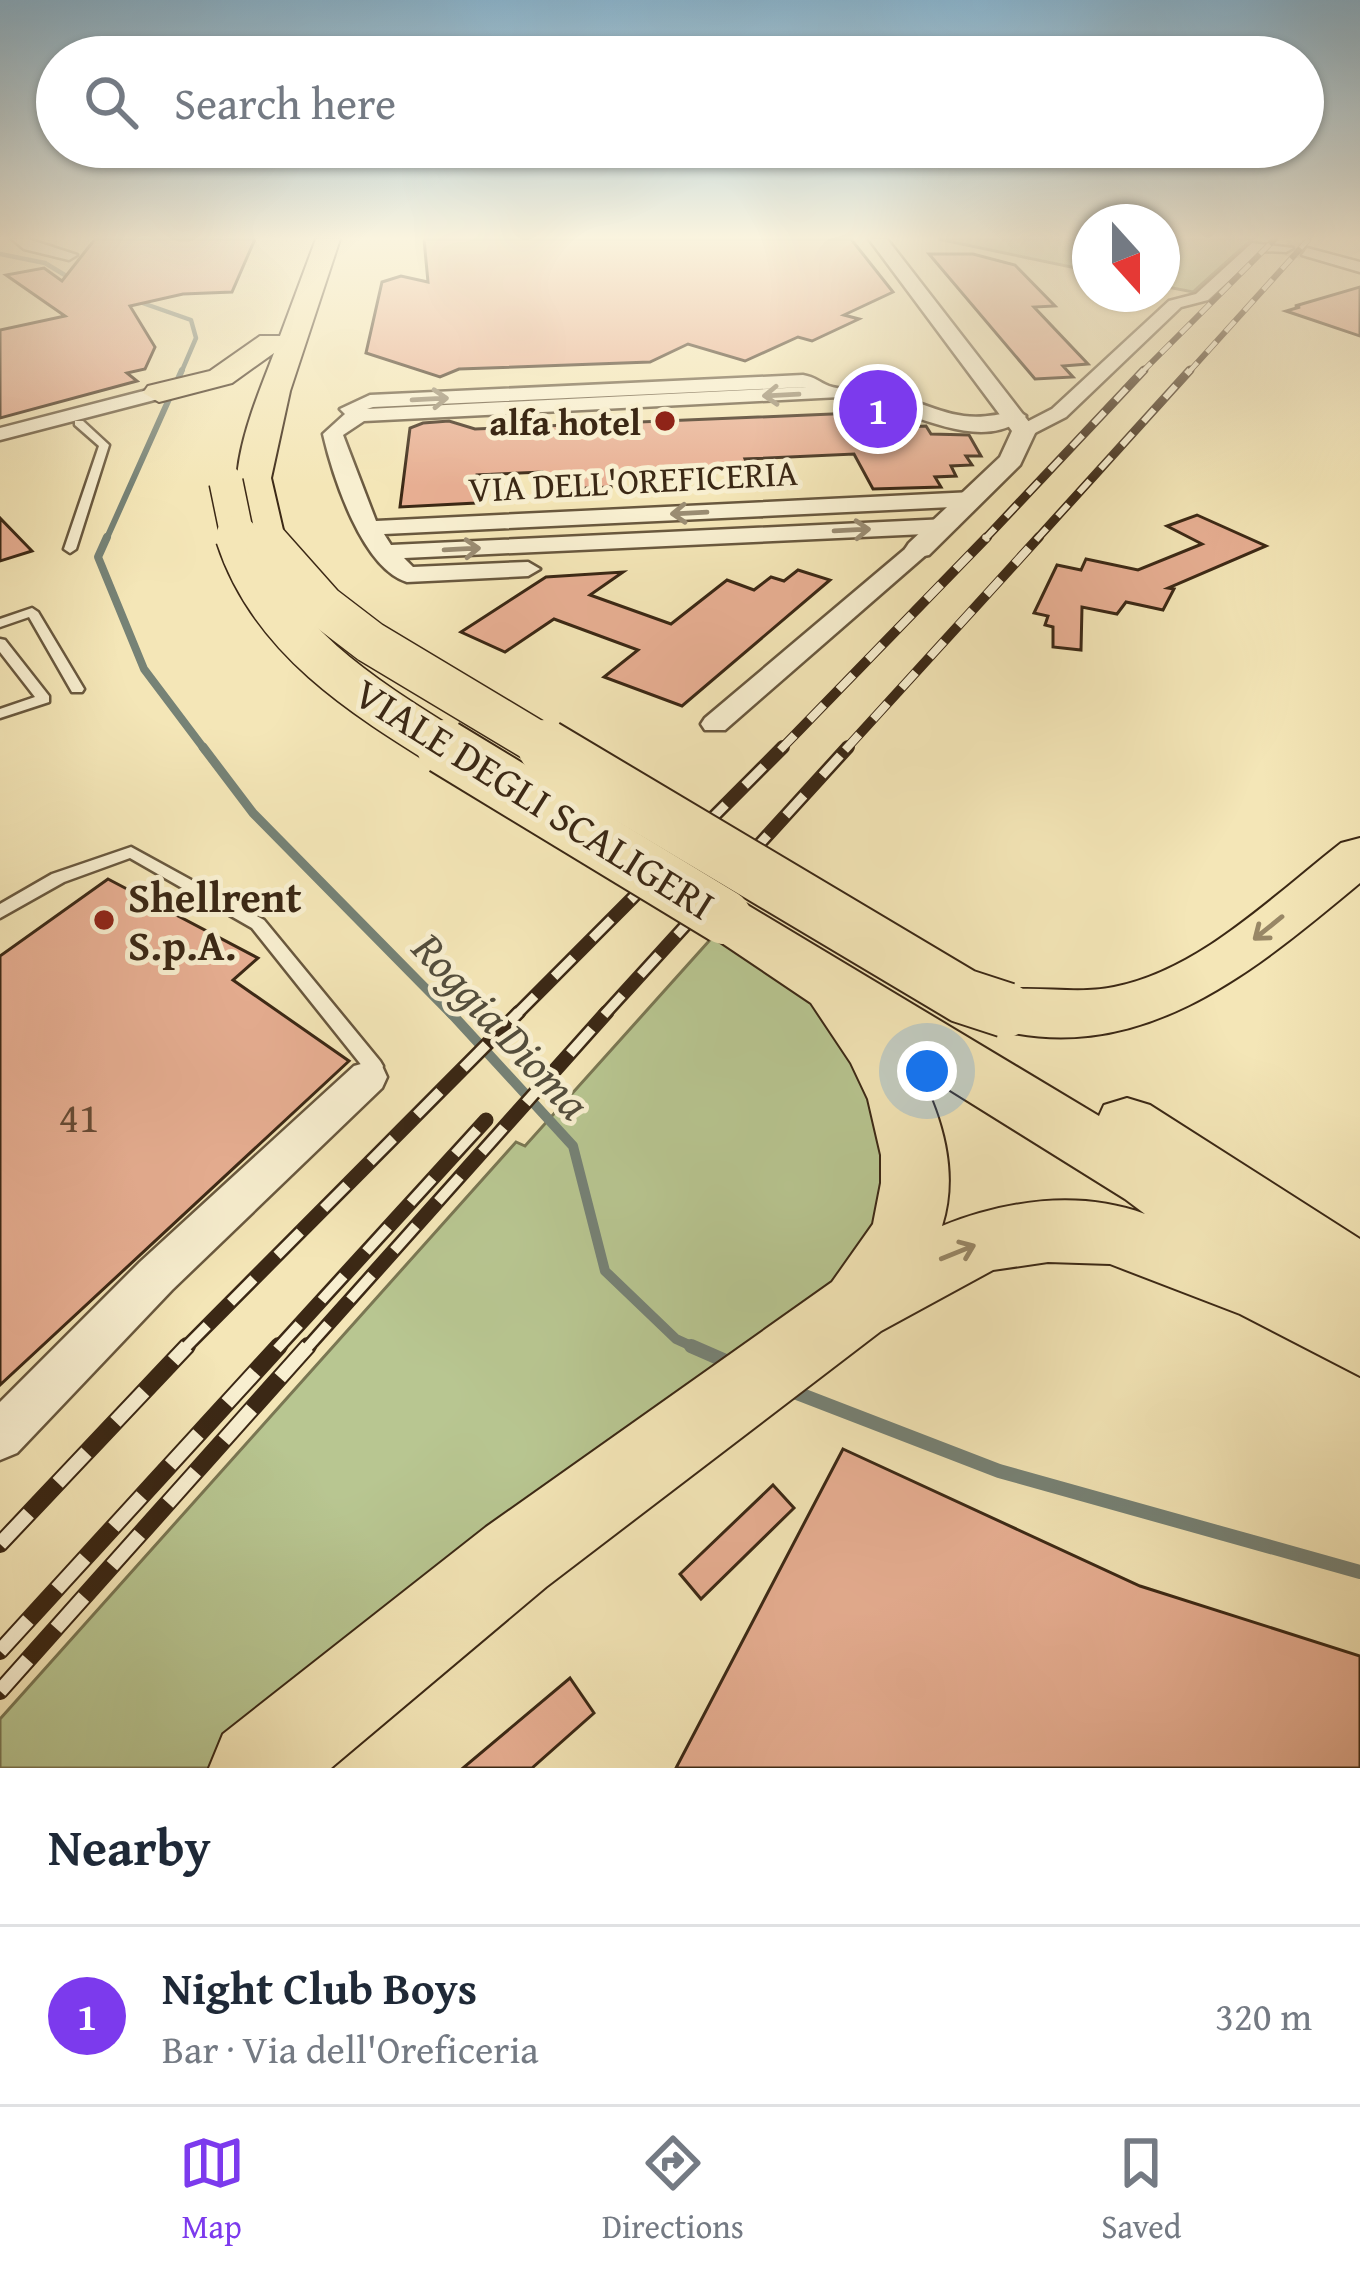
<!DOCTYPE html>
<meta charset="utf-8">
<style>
:root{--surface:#fff;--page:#f2f2f3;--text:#1f2937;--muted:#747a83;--line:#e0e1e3;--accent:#7c3aed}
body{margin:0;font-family:"Gentium Book Plus",serif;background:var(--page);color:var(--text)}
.compass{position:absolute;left:1072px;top:204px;width:108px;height:108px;border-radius:50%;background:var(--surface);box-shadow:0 3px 9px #0004;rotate:159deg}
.you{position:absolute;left:927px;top:1071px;width:42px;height:42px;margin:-30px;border:9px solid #fff;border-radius:50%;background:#1a73e8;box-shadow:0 0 0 18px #1a73e833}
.badge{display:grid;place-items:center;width:78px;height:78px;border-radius:50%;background:var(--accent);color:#fff;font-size:39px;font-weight:700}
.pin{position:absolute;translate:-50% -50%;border:6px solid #fff;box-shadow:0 3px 12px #0006}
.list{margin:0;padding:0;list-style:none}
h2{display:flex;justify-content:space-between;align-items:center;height:156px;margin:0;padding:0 48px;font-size:51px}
h2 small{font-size:39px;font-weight:400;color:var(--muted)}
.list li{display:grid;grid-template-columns:78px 1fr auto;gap:36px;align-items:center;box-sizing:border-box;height:180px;padding:0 48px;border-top:3px solid var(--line)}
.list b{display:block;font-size:45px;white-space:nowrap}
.list p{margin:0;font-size:39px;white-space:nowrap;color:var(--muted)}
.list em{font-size:39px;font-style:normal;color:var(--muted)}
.icon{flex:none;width:66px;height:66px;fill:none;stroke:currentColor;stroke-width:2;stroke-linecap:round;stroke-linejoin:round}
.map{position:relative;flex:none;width:1360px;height:1768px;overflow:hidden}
.search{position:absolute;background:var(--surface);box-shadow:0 3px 9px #0004;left:36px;right:36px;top:36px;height:132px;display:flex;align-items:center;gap:30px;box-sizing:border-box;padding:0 42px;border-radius:66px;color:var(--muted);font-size:45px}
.sheet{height:336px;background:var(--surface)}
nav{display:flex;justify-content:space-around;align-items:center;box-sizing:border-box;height:168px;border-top:3px solid var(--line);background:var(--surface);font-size:33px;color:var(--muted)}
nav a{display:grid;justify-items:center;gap:6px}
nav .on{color:var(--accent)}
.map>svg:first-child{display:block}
</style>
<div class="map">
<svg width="1360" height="1768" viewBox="0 0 1360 1768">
<rect width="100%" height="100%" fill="#f4e6b7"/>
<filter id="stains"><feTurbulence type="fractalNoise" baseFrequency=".00167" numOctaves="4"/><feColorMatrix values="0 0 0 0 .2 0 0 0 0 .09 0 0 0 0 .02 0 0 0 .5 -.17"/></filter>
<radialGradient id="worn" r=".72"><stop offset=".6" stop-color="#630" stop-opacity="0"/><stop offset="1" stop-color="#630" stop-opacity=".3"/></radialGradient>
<g fill="#b8c691" stroke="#7a7753" stroke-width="3">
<polygon points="938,239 1090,239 1090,271"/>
<polygon points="1162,239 1252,239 1193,292 1162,286"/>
<polygon points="718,931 815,993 898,1099 872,1268 237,1768 0,1768 0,1719 516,1142 525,1146"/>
</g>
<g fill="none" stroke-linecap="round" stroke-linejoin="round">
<g stroke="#768276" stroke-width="4.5">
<polyline points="0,254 45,263 73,280"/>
<polyline points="134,300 191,320 196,338 181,373"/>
</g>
<polyline stroke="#768276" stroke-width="6" points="106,540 182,370"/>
<polyline stroke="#768276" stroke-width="8" points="107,537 98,557 144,669 205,750"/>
<polyline stroke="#768276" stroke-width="9" points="203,747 253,813 452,1015"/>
<polyline stroke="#768276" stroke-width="10" points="450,1012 573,1146 605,1271 676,1339 698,1349"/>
<g stroke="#768276" stroke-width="14">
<polyline points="691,1346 730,1363"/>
<polyline points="789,1390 999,1471 1360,1572"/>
</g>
</g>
<g fill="#e8af93" stroke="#3b2815" stroke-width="3">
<polygon points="95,239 255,239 232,292 183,294 130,306 155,347 145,369 127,373 137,381 0,418 0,330 65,316 6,275 44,268 62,281"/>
<polygon points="424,239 851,239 893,292 844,315 859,319 812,341 798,337 745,361 688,344 650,362 459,369 440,377 366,353 382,282 401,276 428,282"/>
<polygon points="929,254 973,254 1015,265 1055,306 1034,307 1088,364 1063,366 1073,377 1035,379"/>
<polygon points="1360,287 1360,336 1286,311 1300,307 1295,306"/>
<polygon points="878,412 882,419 901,419 906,427 926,426 931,434 969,435 981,456 966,456 972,465 951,466 956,476 935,477 941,487 873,489 854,454 745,459 748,466 609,472 611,487 543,490 542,472 477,475 476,503 400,507 410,428 423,423 449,421 475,429"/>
<polygon points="1197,515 1266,546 1168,588 1174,589 1163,610 1126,602 1117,614 1082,607 1081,650 1053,647 1053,627 1045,625 1048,616 1034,613 1057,565 1081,570 1086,559 1138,570 1202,544 1167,526"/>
<polygon points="0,518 32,551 0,561"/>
<polygon points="798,570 830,580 682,706 604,677 638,650 554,619 505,652 461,632 546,577 623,572 590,595 671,624 727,580 754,590 771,577 784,581"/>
<polygon points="108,879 258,958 233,980 349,1061 0,1385 0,956"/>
<polygon points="843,1449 1140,1586 1360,1656 1360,1768 676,1768"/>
<polygon points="773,1485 794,1508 701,1599 680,1574"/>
<polygon points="570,1678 594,1713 532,1768 463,1768"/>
</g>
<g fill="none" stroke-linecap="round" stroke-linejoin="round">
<polyline stroke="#cfc097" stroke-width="16" stroke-dasharray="16 8" stroke-linecap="butt" points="1286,248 1307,252"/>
<g stroke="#69583e" stroke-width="5">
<g id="service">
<polygon points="75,421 83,421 109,445 76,549 70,553 64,549 99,446 75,425"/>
<polygon points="32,608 38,612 84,689 82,692 72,692 29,617 0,627 0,619"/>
<polygon points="0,639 5,640 49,696 49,702 0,718 0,709 35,697 0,652"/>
<polygon points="131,847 264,920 380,1061 383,1066 375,1082 368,1085 361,1082 358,1077 363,1067 252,928 130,858 64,882 0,918 0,904 52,874"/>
</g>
</g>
<g stroke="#69583e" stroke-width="5">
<g id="minor">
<polygon points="12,239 28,239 77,255 69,260 24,249"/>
<polygon points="1252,243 1293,248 1286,252 1261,251 1208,300 1181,307 1066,417 1031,435 1017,435 1017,427 1052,409 1169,301 1196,294"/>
<polygon points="1307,248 1360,262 1360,272 1302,255"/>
<path d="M803,375C815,377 819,382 829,386C841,391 863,387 877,390C934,403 955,429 1016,410L1026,416C976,460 896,399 840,397L364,421L343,435L376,521L973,492L984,499L973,506L384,534L391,545L947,519L958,526L947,533L404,558L413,567L528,562L540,569L528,576L407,582C362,568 333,477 323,434L345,414L340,409L370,395ZM803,387H807L367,409L373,407Z"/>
<polygon points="159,387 166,389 166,397 0,440 0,428"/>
<polygon points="919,542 931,549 927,554 725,730 705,730 701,724 705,718 911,544"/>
<polygon points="368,1062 382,1066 387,1077 382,1088 172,1290 17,1453 0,1460 0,1402 140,1262 354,1066"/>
</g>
</g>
<g stroke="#69583e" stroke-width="5">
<polygon id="tertiary" points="869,239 887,239 1036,431 1020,465 929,555 919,557 905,549 909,543 1000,457 1012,431"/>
</g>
<g stroke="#3b2815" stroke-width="4">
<g id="trunk">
<path d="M316,239H340L290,391L271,478L286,543L280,551H254C214,494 252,411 274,353L232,383L159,402L143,393L148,386L210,371L260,336H280Z"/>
<path d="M1360,838V883C1253,972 1136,1072 985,1026L976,1010L985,994C1026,982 1071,996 1114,987C1200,970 1274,895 1341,843Z"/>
<path d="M724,898L744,903L1099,1116L1104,1105L1127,1098L1150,1105L1360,1239V1376L1240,1314L1110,1264L1048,1262L993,1270L881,1331L546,1587L331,1768H209L223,1734L486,1527L832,1282L873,1224L881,1183V1155L868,1099L851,1063L811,1003L704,931L696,917L704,903ZM918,1070L1125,1199L1145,1214C1079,1190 1007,1200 942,1226C959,1172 942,1118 918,1070Z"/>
</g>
</g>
<use href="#service" fill="#f8efd0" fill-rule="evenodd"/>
<use href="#minor" fill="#f8efd0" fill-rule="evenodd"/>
<use href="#tertiary" fill="#f8efd0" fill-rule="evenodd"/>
<use href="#trunk" fill="#f4e6b7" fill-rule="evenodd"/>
<g stroke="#3b2815" stroke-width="6">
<g id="rail-far5">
<polyline points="1141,373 1275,239"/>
<polyline points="1188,373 1309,239"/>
</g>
</g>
<g stroke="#3b2815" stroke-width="9">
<g id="rail-far4">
<polyline points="984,540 1144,370"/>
<polyline points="1036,540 1190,370"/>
</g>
</g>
<g stroke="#3b2815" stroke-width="10">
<g id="rail-far3">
<polyline points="780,750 987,537"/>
<polyline points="845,750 1039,537"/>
</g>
</g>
<g stroke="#3b2815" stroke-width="14">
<g id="rail-far2">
<polyline points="516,1015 783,747"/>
<polyline points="604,1015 848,747"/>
</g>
</g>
<g stroke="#3b2815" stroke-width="15">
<g id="rail-far1">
<polyline points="184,1349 519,1012"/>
<polyline points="277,1349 486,1120"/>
<polyline points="306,1349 607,1012"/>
</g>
</g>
<g stroke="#3b2815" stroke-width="18">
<g id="rail">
<polyline points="0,1544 187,1346"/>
<polyline points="0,1651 279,1346"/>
<polyline points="0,1691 308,1346"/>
</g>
</g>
<use href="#rail-far5" stroke="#f8efd0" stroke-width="4.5" stroke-dasharray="14" stroke-linecap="butt"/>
<use href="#rail-far4" stroke="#f8efd0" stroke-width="6" stroke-dasharray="16" stroke-linecap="butt"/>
<use href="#rail-far3" stroke="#f8efd0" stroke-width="8" stroke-dasharray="21" stroke-linecap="butt"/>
<use href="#rail-far2" stroke="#f8efd0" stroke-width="9" stroke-dasharray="27" stroke-linecap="butt"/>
<use href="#rail-far1" stroke="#f8efd0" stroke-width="10" stroke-dasharray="33" stroke-linecap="butt"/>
<use href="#rail" stroke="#f8efd0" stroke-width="14" stroke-dasharray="42" stroke-linecap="butt"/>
<g stroke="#3b2815" stroke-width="36" stroke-linecap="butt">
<polyline id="trunk-bridge-far2" points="226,482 238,540"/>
</g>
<g stroke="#3b2815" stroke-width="45" stroke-linecap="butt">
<g id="trunk-bridge-far1">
<path d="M237,537C270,639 362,696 449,750"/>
<polyline points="267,543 323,606 370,642 550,750"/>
</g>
</g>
<g stroke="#3b2815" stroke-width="58" stroke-linecap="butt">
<g id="trunk-bridge">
<polyline points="444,747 724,917"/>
<polyline points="545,747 963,996 1006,1010"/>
</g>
</g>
<use href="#trunk-bridge-far2" stroke="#f4e6b7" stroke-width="33"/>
<use href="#trunk-bridge-far1" stroke="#f4e6b7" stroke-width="42"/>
<use href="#trunk-bridge" stroke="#f4e6b7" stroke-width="54"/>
</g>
<defs><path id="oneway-shaft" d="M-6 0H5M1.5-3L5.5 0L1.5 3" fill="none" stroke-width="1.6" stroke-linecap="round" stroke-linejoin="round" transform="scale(3)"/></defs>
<g stroke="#9a8c72">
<use href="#oneway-shaft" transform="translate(781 395) rotate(177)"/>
<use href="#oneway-shaft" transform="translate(430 399) rotate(-3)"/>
<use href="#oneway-shaft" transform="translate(689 513) rotate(177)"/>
<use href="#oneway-shaft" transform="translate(852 530) rotate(-3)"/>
<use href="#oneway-shaft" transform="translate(462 549) rotate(-3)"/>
</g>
<g stroke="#988766">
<use href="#oneway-shaft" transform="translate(1268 928) rotate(141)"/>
<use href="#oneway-shaft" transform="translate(958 1252) rotate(-22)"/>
</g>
<linearGradient id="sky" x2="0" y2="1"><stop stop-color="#8ab8d4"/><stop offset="0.49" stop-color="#faf4df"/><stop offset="1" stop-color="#faf4df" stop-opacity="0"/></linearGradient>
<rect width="1360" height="486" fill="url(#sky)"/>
<g fill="#8f2418" stroke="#f8efd0" stroke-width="4.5">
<circle cx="665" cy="421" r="12"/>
<circle cx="104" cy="920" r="12"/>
</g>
<g text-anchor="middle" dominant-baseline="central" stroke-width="10" stroke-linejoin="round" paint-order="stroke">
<g font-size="36" font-weight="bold" fill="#3b2815" stroke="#f8efd0" text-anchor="end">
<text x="641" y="421">alfa hotel</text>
</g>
<g font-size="36" fill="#3b2815" stroke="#f8efd0">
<text transform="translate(633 480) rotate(-3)">VIA DELL'OREFICERIA</text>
</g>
<g font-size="42" fill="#3b2815" stroke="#f8efd0">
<text transform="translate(535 798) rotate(32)">VIALE DEGLI SCALIGERI</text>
</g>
<g font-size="42" font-weight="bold" fill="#3b2815" stroke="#f8efd0" text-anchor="start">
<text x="128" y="896">Shellrent<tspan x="128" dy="48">S.p.A.</tspan></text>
</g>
<g font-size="42" fill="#664a34">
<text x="79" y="1116">41</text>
</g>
<g font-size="45" font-style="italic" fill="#544e3d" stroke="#f8efd0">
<text transform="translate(502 1025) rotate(47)">Roggia Dioma</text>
</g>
</g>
<rect width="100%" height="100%" filter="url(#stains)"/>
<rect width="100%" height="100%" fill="url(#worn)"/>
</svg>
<svg class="compass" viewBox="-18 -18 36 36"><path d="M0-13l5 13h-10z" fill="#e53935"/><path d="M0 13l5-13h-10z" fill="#747a83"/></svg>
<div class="you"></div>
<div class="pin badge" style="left:878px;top:409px">1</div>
<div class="search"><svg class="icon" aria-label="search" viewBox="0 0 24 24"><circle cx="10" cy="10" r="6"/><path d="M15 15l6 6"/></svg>Search here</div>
</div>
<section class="sheet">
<h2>Nearby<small></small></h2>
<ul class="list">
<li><span class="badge">1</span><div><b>Night Club Boys</b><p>Bar · Via dell'Oreficeria</p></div><em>320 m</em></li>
</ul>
</section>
<nav>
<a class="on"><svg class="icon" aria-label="map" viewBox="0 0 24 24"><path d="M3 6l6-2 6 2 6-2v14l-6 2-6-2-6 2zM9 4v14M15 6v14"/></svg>Map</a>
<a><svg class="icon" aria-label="directions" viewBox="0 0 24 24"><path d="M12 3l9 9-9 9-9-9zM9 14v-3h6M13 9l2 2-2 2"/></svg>Directions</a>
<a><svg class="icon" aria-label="saved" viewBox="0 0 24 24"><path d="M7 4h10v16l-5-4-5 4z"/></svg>Saved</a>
</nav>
